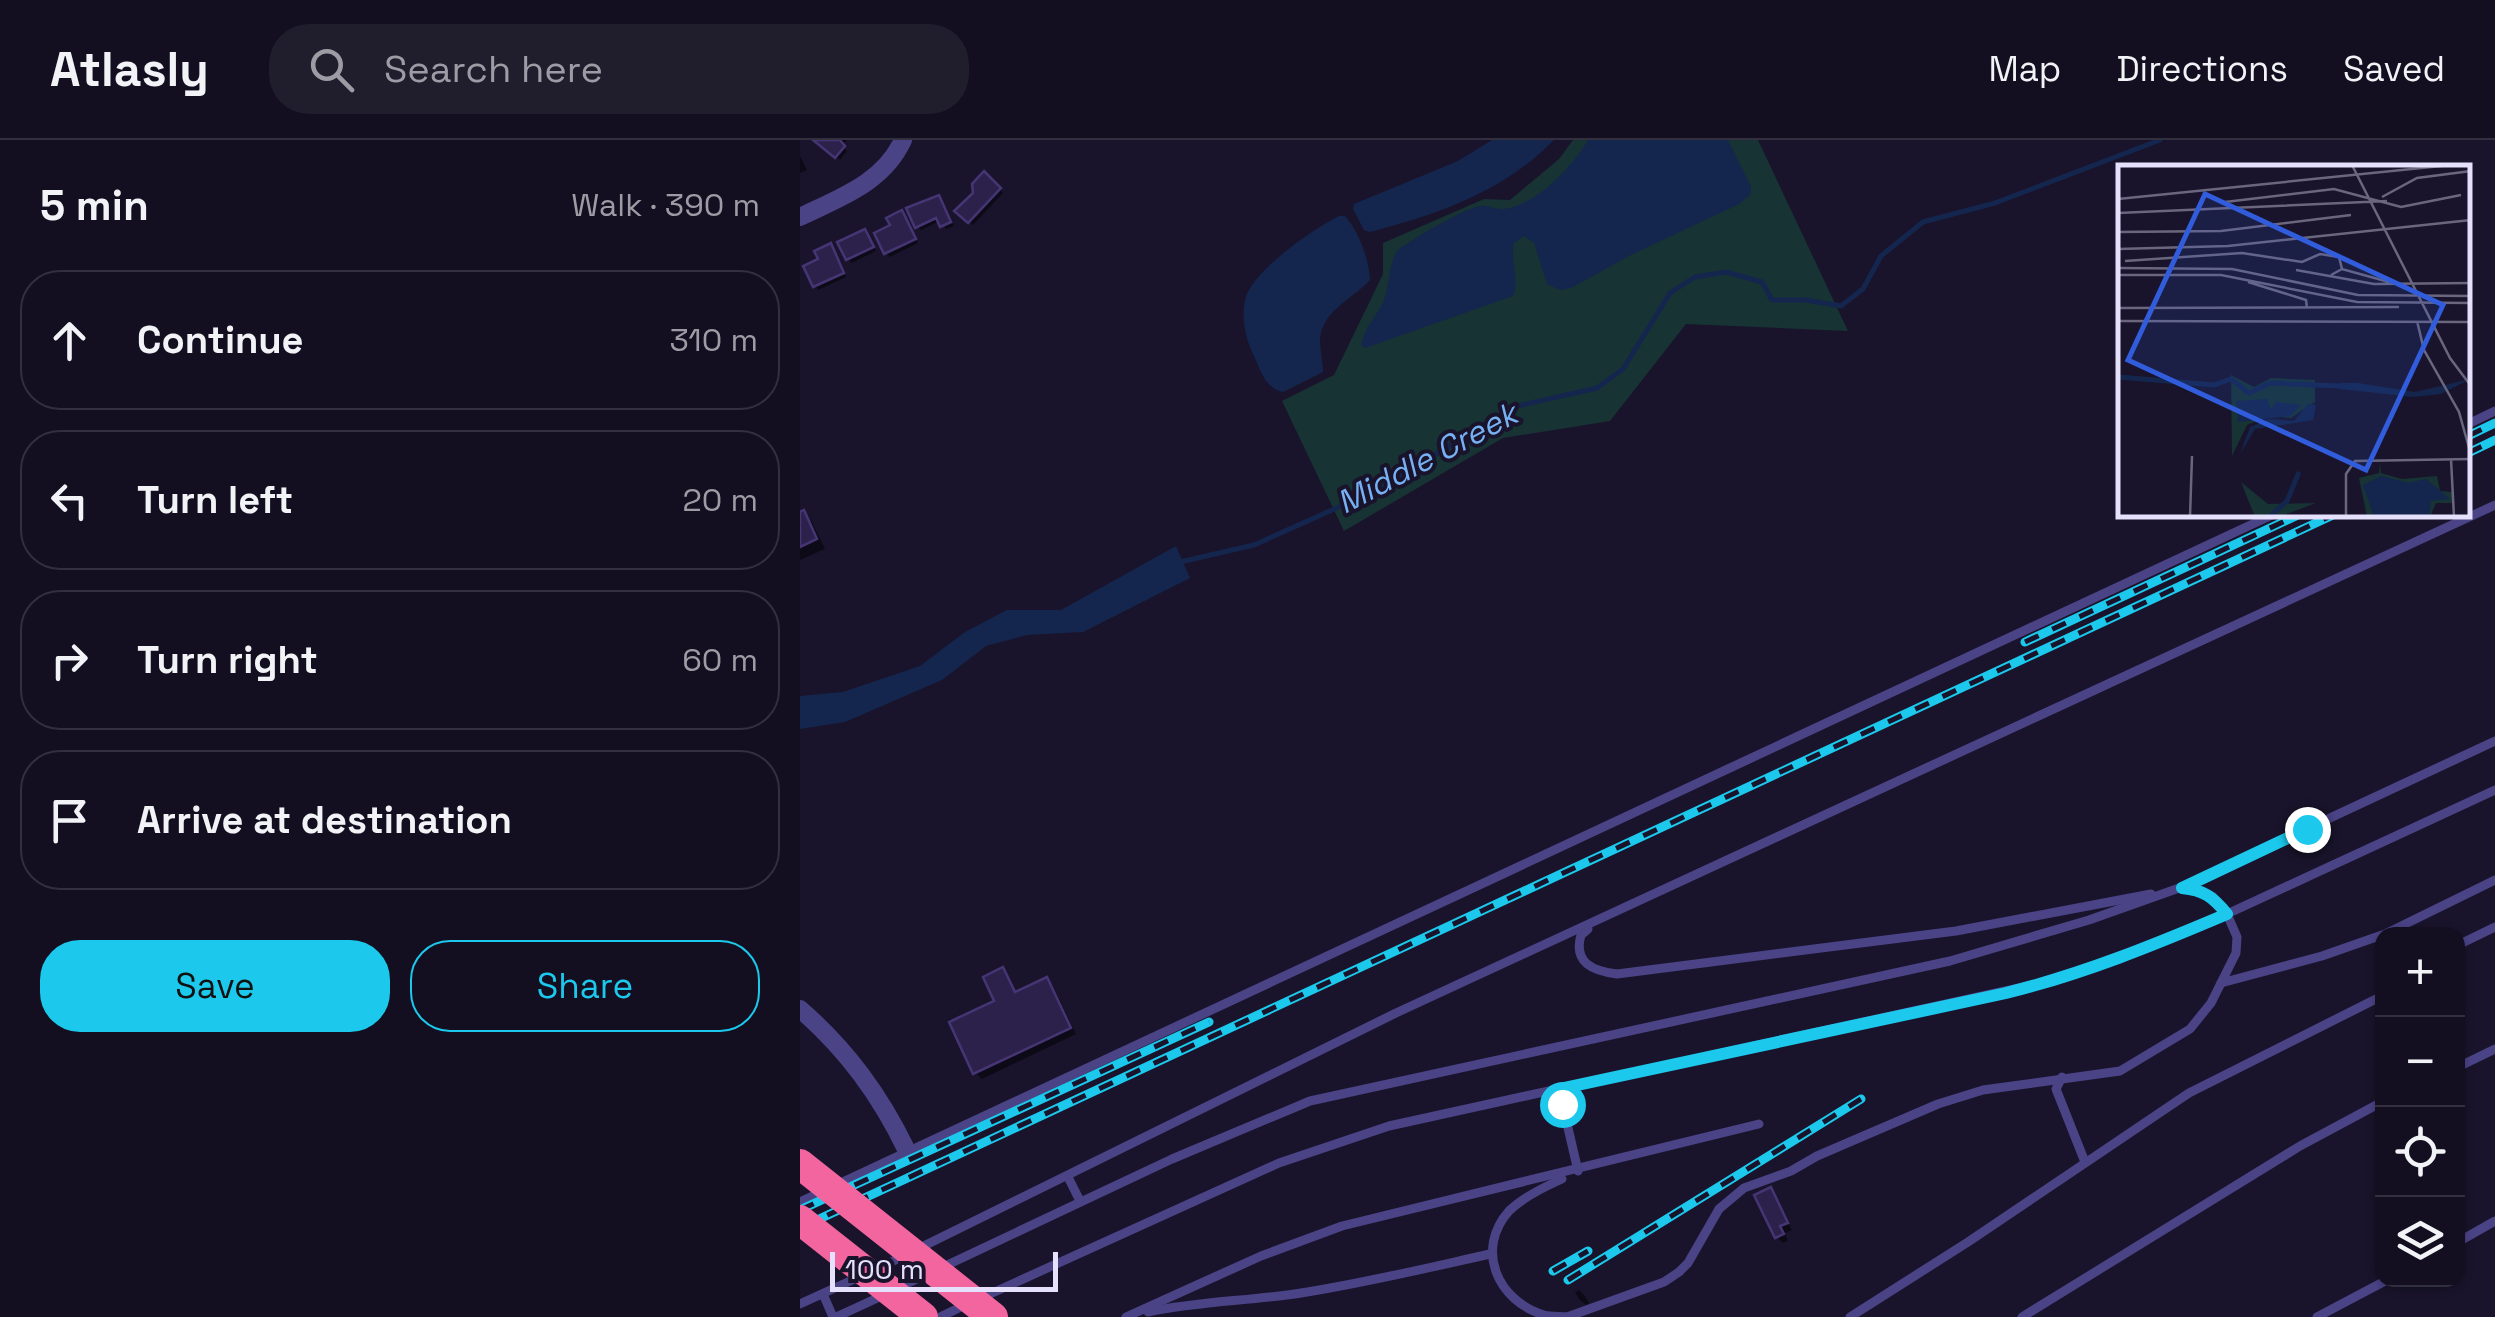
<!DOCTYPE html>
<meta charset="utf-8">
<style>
:root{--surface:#130f20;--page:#201d2d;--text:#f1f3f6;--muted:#9d9ca5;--line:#322f3e;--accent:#1cc9ec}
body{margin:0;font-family:"Space Grotesk",sans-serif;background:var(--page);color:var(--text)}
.controls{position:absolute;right:30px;bottom:30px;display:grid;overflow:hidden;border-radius:20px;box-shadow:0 2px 8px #0004}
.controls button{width:90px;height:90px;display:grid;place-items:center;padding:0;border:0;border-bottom:2px solid var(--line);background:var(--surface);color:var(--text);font:50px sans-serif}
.scale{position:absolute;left:30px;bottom:25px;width:228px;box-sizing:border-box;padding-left:10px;border:5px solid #e5e0fc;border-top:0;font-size:28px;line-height:35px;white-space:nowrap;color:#e5e0fc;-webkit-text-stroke:8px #19142b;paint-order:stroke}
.stop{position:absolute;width:30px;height:30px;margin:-22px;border:8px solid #1cc9ec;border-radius:50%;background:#fff}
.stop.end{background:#1cc9ec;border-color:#fff;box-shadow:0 2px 10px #0008}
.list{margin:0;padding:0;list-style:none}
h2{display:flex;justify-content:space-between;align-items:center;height:130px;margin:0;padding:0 40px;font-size:42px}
h2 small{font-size:32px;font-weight:400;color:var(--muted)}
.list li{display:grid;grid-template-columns:65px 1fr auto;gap:30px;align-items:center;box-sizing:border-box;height:140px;margin:0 20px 20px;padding:0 20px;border:2px solid var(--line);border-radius:40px}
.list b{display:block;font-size:38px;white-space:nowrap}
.list em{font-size:32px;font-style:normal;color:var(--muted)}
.actions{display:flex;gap:20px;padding:30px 40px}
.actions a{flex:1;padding:22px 0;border:2px solid var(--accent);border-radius:40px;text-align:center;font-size:35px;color:var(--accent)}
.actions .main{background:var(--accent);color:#111}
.icon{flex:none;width:55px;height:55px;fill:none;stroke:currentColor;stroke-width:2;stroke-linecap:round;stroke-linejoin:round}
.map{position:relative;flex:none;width:1695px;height:1177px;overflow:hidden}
header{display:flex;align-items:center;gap:60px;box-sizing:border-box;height:140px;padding:0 50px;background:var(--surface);border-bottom:2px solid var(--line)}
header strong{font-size:48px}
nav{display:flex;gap:55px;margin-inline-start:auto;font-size:35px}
.search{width:700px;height:90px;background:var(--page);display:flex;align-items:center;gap:25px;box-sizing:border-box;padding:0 35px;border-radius:40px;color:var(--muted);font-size:38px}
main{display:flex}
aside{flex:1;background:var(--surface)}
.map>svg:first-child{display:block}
</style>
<header>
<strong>Atlasly</strong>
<div class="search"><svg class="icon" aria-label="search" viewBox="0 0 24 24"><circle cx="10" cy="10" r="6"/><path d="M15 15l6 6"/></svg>Search here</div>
<nav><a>Map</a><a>Directions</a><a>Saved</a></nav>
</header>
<main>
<aside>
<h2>5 min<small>Walk · 390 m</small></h2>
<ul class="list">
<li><svg class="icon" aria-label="ahead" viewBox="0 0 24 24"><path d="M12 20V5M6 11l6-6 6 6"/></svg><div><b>Continue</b></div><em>310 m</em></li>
<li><svg class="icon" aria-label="left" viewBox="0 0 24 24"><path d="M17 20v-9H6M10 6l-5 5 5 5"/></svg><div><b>Turn left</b></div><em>20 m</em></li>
<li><svg class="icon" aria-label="right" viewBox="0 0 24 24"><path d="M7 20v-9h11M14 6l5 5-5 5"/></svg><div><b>Turn right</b></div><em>60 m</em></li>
<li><svg class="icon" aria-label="arrive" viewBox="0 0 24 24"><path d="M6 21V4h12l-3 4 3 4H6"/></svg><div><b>Arrive at destination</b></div></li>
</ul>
<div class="actions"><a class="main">Save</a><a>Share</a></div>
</aside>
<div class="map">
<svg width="1695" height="1177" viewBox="0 0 1695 1177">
<rect width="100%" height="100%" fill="#19142b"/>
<polygon fill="#173334" points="773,0 958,0 1048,191 886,184 810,281 703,298 544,391 482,261 534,235 583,134 583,103 684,59 710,60 759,19"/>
<g fill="#14264e">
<path d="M692,0H754C703,52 638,74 570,92L564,90L553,69L554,64L658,21Z"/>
<path d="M788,0H928L951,47V54L939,64L829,116L771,148L760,150L747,144L734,103L724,96L714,103C710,121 720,139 713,156L565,208L561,205C565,187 577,176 584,160C590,144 588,126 597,111C609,101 666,67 681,66C688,65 696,70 704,69C737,65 773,26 788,0Z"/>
<path d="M539,76H545C559,92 569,119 570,140C553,159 522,170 520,200C520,211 523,222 523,232L483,252C467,249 461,233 455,218C446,201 440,177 446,157C454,130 513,89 539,76Z"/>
<polygon points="376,406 390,438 283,492 227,495 186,506 142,540 45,582 0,589 0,556 43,552 120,526 165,492 207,470 261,470"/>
</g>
<g fill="#0007">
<polygon points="16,0 47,0 42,6 47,11 40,20"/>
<polygon points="0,16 7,30 0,33"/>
<polygon points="184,35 203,53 173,85 158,71 177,53"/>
<polygon points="138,58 154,86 146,89 140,81 121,90 117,86"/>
<polygon points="102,73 118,103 90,117 86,113 94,86"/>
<polygon points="68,96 76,111 52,123 48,119"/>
<polygon points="30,106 46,137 18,150 15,146 22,120"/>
<polygon points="3,373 12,382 25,409 0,420 0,375"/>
<polygon points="203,830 217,854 247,840 253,846 276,894 182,939 175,932 197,862"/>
<polygon points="970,1050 992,1090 985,1093 988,1101 983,1103 977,1097"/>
<polygon points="779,1150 785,1156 789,1163 786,1165 779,1159 775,1152"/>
</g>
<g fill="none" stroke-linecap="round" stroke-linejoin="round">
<polyline stroke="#14264e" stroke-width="5" points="380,422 454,405 579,349 713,267 797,248 823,229 870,153 895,137 926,132 962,142 972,160 1006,160 1041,166 1063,149 1081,116 1123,82 1195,63 1360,0"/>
</g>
<g fill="#2c214a" stroke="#463574" stroke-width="2.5">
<polygon points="13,0 40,0 45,6 35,18"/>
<polygon points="184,31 201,48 168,83 154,71 173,53 172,44"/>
<polygon points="139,55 151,82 140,87 136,78 115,88 106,68"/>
<polygon points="102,70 116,99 84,114 74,93 90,85 86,78"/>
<polygon points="65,89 74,107 46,120 37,102"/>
<polygon points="31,103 44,133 13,147 3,126 18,119 14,111"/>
<polygon points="4,370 17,399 0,407 0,372"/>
<polygon points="203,827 215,852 247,837 271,888 173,934 149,882 194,861 183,837"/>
<polygon points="971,1047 988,1083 980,1086 984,1094 975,1098 954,1055"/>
</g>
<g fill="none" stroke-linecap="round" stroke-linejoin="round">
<g stroke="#4a4386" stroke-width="9">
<polyline points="1668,284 1695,271"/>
<path d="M788,789L781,795C773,823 793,831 817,834L1156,791L1351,754"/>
<polyline points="1585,794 1695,740"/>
<polyline points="1658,805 1695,787"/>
<polyline points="1421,843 1522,816 1582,795"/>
<polyline points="1658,927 1695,909"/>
<polyline points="1262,937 1256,949 1285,1022"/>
<polyline points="759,949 778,1031"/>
<polyline points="268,1037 280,1061"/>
<path d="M762,1039C744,1047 723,1057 709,1071C675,1109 697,1161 744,1175C751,1177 760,1176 767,1177"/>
<polyline points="0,1062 1472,375"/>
<polyline points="1658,1102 1695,1081"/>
<polyline points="143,1127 372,1019 510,961 1150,821 1289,780 1382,747 1695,601"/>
<polyline points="75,1130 596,873 1695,365"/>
<polyline points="98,1148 129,1133"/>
<polyline points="23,1154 33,1177"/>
<polyline points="179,1159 479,1023 589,986 1264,838 1427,774 1695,650"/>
<polyline points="0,1164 61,1136"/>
<path d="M348,1172C399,1161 451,1161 501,1153C565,1143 627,1128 690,1114"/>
<polyline points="36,1177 84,1155"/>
<polyline points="140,1177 165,1165"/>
<polyline points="326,1177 461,1116 542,1086 959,984"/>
<polyline points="767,1177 864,1142 879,1132 888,1123 919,1069 944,1048 991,1031 1017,1016 1138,964 1183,950 1320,931 1390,889 1411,863 1436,813 1437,797 1427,774 1412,756 1386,748"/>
<polyline points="1050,1177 1168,1102 1389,953 1582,856"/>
<polyline points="1222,1177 1500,1006 1582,962"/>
<polyline points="1517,1177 1587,1140"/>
</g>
<g stroke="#4a4386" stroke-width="18">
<path d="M0,77C41,57 83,43 103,0"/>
<path d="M0,869C47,910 80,955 107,1011"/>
</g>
<g stroke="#1cc9ec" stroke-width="9">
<g id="rail">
<polyline points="1668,296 1695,283"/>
<polyline points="1668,313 1695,300"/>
<polyline points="1225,502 1498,375"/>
<polyline points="0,1070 409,882"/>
<polyline points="0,1088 1533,375"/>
<polyline points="753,1131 788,1111"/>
<polyline points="768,1140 1061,959"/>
</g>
</g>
<use href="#rail" stroke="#19142b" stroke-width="5" stroke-dasharray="15" stroke-linecap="butt"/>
<g stroke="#f2659f" stroke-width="30">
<polyline points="0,1024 193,1177"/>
<polyline points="0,1080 123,1177"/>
</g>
</g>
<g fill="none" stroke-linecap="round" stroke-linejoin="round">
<path stroke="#1cc9ec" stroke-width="12" d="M762,964L759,949L1206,853C1283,834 1354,805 1427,774C1413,757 1404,750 1382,748L1507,689"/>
</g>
<g text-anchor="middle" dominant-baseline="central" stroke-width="8" stroke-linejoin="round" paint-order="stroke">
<g font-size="32" font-style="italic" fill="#77b1f4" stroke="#19142b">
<text transform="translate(627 318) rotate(-28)">Middle Creek</text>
</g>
</g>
<g transform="translate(1318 25)">
<rect width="352" height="352" fill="#19142b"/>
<path d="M113,210L136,222L153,213L197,215V237L173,253L152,251L129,260L114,291ZM262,297L263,308L284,314L319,311L322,326L334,327V338H318L312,352H249L241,313L261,308ZM123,317L150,339L198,338L161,352H137Z" fill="#173334"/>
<path d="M352,214L323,229L295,232L222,224V218H240L297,227ZM149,234L153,245L158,237L183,240L172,251L120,257L118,236ZM190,239L198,240L195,255L137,264L122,289L132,262L151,254L176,256ZM263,311L290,318L308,314L332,334L313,336L311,352H256L245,320Z" fill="#14264e"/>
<path fill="none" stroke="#14264e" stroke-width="5" d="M0,212L96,220L113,214L131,228L152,218L222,221M151,352L169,336L181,307"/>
<path fill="none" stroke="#6b667f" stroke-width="2.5" d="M234,0L332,193L353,221M264,32L299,13L353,6M0,34L333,0M107,37L216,24L283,42L343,30M0,48L269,36M0,67L103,66L233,50M0,84L110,81L353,55M7,96L124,88L184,97L202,89L221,92L224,104M0,103L114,104L240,130L353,131M178,105L256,119L353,118M0,110H103L239,137L353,138M213,110L224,104L271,117M130,117L188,135L189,143M0,143L281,142M0,156L353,157M299,156L306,185L341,247L353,290M333,294L336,352M72,352L74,291M228,352V309L237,296L353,294"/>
<path fill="#315ddc" fill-opacity="0.15" stroke="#315ddc" stroke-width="5" d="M87,29L325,140L248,305L10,195Z"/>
<rect width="352" height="352" fill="none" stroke="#e5e0fc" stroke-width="5"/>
</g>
</svg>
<div class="controls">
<button>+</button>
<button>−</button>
<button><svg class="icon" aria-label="locate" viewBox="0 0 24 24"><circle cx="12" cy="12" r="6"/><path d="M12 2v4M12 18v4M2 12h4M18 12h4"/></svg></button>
<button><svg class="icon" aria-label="layers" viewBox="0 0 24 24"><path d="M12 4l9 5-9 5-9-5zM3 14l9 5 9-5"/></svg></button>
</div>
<div class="scale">100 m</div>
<div class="stop" style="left:762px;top:964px"></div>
<div class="stop end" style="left:1507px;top:689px"></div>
</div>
</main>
